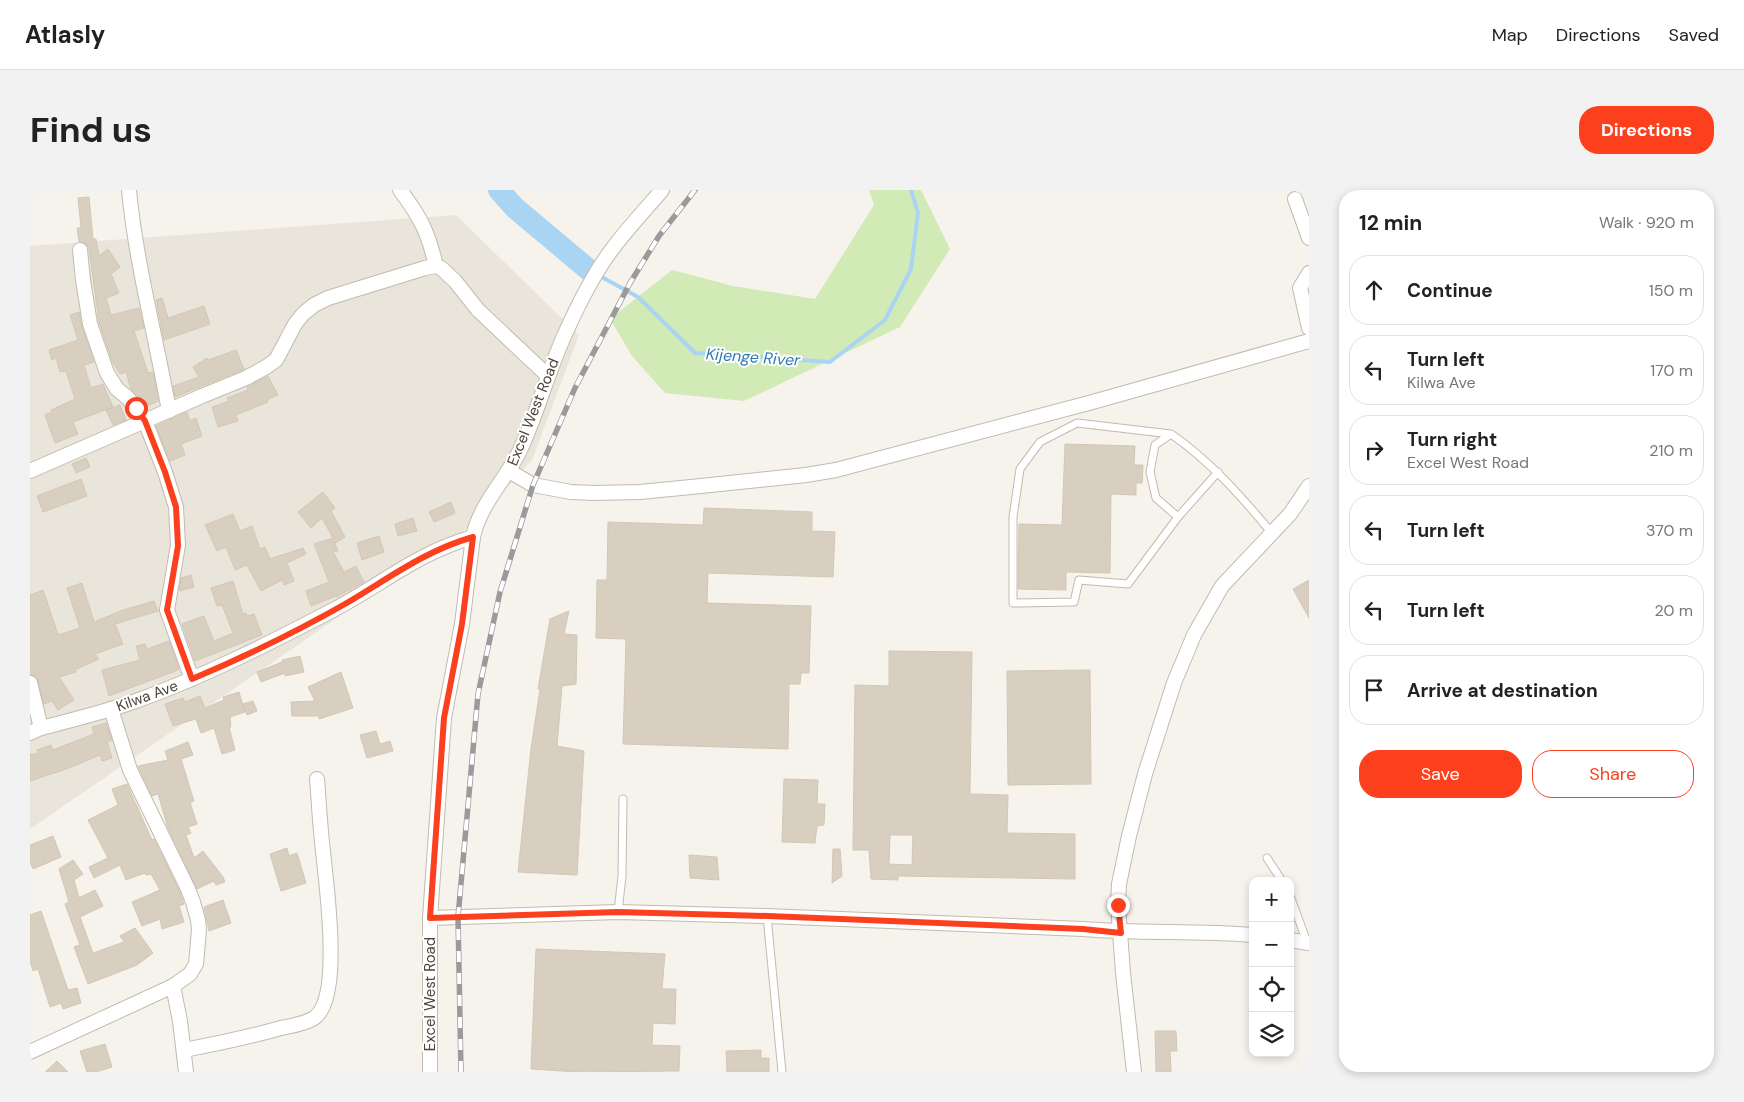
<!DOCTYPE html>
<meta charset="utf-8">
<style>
:root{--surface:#fff;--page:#f2f2f2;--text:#222;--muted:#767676;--line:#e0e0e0;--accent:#fc3f1d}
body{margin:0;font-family:"DM Sans",sans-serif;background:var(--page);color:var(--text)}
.controls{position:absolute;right:15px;bottom:15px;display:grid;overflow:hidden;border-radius:10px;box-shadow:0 2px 8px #0003}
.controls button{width:45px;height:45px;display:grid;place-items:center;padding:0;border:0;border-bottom:1px solid var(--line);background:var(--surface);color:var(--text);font:25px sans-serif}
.stop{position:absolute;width:15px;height:15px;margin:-11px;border:4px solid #fc3f1d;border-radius:50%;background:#fff}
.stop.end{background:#fc3f1d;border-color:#fff;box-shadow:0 1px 5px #0008}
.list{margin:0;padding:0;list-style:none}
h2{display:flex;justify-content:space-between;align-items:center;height:65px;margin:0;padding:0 20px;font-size:21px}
h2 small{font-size:16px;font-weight:400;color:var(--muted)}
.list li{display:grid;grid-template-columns:32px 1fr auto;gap:15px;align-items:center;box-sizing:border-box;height:70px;margin:0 10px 10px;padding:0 10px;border:1px solid var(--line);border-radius:20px}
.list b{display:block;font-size:19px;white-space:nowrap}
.list p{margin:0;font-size:16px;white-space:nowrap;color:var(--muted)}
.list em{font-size:16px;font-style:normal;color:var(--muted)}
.actions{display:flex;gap:10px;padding:15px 20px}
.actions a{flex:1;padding:11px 0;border:1px solid var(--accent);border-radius:20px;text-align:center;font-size:18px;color:var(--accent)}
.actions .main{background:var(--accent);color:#fff}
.icon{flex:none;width:28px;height:28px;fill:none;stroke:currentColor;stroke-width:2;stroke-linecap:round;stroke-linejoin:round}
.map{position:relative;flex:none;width:1279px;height:882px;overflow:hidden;border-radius:20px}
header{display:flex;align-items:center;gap:30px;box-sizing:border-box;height:70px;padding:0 25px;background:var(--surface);border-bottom:1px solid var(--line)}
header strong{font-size:24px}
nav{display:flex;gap:28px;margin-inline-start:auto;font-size:18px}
.intro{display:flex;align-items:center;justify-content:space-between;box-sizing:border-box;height:120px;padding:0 30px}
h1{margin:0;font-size:35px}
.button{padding:12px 22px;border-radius:20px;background:var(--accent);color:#fff;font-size:18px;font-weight:700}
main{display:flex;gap:30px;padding:0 30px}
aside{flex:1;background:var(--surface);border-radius:20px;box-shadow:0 2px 8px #0003}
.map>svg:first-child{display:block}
</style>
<header>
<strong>Atlasly</strong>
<nav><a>Map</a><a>Directions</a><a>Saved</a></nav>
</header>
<div class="intro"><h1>Find us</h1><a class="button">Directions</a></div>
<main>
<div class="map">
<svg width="1279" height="882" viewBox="0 0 1279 882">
<rect width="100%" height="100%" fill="#f6f3ec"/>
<polygon fill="#eae5da" points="426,25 549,145 502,270 445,333 0,639 0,56"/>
<polygon fill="#d2eab5" points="839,0 891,0 920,59 870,137 714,211 635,203 602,166 580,129 642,80 703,96 785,109 844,15"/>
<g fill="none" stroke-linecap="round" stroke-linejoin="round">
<polyline stroke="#a9d4f2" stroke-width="4" points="559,80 608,107 665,163 800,172 855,130 881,79 888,23 881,0"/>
<polyline stroke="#a9d4f2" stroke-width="22" points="469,0 485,18 559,80"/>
</g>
<g fill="#d8cfc1" stroke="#d3c7b4" fill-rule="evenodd">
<polygon points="59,7 63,49 66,49 69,66 78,59 90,77 81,84 89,103 76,108 81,125 109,118 114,138 104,141 118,183 123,182 128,211 115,217 101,199 96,182 90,184 82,171 69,132 59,59 57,55 49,51 47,38 51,38 48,8"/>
<polygon points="132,108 138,128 174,116 180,134 134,150 126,110"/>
<polygon points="49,122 52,137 64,172 54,175 61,198 73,194 83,217 43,232 48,244 25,253 15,225 22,222 21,220 45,209 36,181 30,182 26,168 22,170 19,160 48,150 40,125"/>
<polygon points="206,160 214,179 145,207 143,196 169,187 163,177 177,168 178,170"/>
<polygon points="238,186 248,205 237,210 238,212 206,225 208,231 188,237 182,217 199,211 197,208 218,200 217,197"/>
<polygon points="90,215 96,230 83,235 76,220"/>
<polygon points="157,222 160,231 166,228 172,246 151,254 155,265 140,271 126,236"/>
<polygon points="1035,254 1105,256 1104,275 1113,275 1112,293 1106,293 1106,305 1081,304 1080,383 1036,382 1036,400 988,399 989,334 1032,335"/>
<polygon points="56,268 60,277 46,283 42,274"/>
<polygon points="51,289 57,306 13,322 7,306"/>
<polygon points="293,302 305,318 301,321 315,347 305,353 304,352 308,361 303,362 314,382 326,376 334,392 306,407 306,406 281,416 276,401 299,392 284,354 303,348 292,328 281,338 268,322"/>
<polygon points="421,312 425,323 404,332 399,322"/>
<polygon points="674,318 782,322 782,341 805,342 803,387 678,383 677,413 781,416 779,483 771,483 770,494 759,494 758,559 593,554 596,449 566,448 567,390 577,390 578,332 673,335"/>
<polygon points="203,324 210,341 222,336 230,359 235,357 240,369 273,358 276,364 257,373 264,391 254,395 252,390 231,401 217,375 205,380 196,357 187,361 175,335"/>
<polygon points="383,328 387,341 368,346 365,334"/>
<polygon points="349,346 354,362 332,370 327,353"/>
<polygon points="161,385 164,397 149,401 151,388"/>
<polygon points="1279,390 1279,428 1263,399"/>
<polygon points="203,391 213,424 216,423 217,426 224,424 232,445 165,471 152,434 174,426 184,451 203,443 192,415 187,416 181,398"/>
<polygon points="52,393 64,432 93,420 124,411 128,421 85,434 93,454 65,464 69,469 45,480 46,482 29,487 44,510 28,520 22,511 14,514 8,490 6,487 0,484 0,405 13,400 28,445 50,438 37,398"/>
<polygon points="539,421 534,444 547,445 546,494 532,496 527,556 554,561 547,685 488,682 501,559 510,499 508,499 520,429"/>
<polygon points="139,451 149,478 148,480 79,506 72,480 110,470 106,456 115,454 117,459"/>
<path d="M859,461L942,462L940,604L978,605L977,643L1045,644V689L868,686V690L841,689L839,660H823L825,495L859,496ZM860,645H883L882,675L859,674Z"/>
<polygon points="270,466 274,482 255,486 255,483 231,492 227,482 252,472 252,470"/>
<polygon points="1060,480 1061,594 978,595 977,481"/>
<polygon points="311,482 323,518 289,529 289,526 262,526 261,512 285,511 278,497"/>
<polygon points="209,502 215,522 200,527 201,537 199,537 205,560 192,564 184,538 171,543 166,529 143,536 135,514 153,508 155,512 170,506 175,518 194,510 193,507"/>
<polygon points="223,511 227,521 217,525 213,514"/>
<polygon points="76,533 82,550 77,552 82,568 72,571 70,565 39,578 0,591 0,564 8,564 7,560 21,555 23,560 64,544 62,537"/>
<polygon points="346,541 350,554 360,551 363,561 337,568 330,545"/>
<polygon points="158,552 163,565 151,569 164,611 160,612 167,634 158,637 161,643 156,645 164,668 173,661 193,687 195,692 186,695 184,691 167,699 138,638 128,604 122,606 108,576 138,570 135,561"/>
<polygon points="754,589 788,590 787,614 795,614 794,635 787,636 785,653 752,652"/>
<polygon points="97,594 122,650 124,649 150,702 154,714 149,716 154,732 132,739 130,729 112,736 102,712 130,700 121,684 116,685 115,683 96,690 90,675 64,688 59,677 78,668 58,630 88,615 82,599"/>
<polygon points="23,646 31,667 3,679 0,672 0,655"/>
<polygon points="257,658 259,666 267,663 276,693 251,701 240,664"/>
<polygon points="803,659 810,659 812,686 802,693"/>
<polygon points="659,665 687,667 689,690 660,688"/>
<polygon points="43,670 53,684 44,690 49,708 65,700 73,716 50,727 63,763 94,752 90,746 105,738 123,763 107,775 58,794 44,757 50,755 35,714 39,712 29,679"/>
<polygon points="193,710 201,733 179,741 174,717"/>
<polygon points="11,721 38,800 47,798 51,813 33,819 31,813 20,817 8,779 3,781 0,771 0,725"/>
<polygon points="506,759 635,764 632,799 646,799 645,834 623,833 622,855 650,856 649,881 547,882 501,879"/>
<polygon points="1125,841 1146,841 1147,861 1140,861 1141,882 1126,882"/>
<polygon points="75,854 82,877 66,882 57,882 50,861"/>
<polygon points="731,860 731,868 739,868 739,882 697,882 696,861"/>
<polygon points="27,871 38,882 15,882"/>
</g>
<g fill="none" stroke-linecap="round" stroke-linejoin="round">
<g stroke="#c2bbae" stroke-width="9">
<g id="lane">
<path d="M1141,244L1047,233L1010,252L990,279L983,327V413L1044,412L1049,390L1098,394L1148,327L1126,308L1120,282L1125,255L1141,244C1180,271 1211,306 1241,342"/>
<polyline points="1148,327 1188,282"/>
<polyline points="1237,668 1252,691"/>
<polyline points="1260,706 1277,752"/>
<polyline points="588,722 592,686 593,609"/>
<polyline points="737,726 752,882"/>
</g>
</g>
<g stroke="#c2bbae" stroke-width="16">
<g id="street">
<path d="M99,0C106,74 126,147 139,221"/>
<path d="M370,0C391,28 398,42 406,76"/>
<polyline points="1265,9 1279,48"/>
<polyline points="50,60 53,90 60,134 77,183 87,199 98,208 115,231 135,282 146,317 148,355 137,420 162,489"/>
<polyline points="1279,83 1270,98 1279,138"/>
<polyline points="0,281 172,206 216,188 236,177 246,170 265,134 273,124 284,115 298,108 395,78 406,76 411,78 425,91 448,120 518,186"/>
<polyline points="479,281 503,295 541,302 564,303 610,302 671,296 776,285 806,280 1059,213 1279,151"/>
<polyline points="0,493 11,538"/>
<path d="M0,543L11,538C42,530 75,522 106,511C175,486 240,453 305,419C354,393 387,363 443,347"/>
<path d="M400,728L588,722L737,726L1053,739C1109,744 1166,740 1223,745"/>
<polyline points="1260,750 1279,753"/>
<polyline points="143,796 150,831 156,882"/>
<path d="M154,860C186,854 219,847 251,838C261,836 275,834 284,828C313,809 296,694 293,661C290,637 289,613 287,589"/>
<polyline points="0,862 143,796 160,784 166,774 169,740 168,730 163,712 158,699 100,580 81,519"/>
<path d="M400,882V728L414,528L432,434L443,347C450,313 477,289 491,258C508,221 518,181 535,144C548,115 563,84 583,58C598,38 616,19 632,0"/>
<polyline points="1104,882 1093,783 1088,715 1089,694 1099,646 1115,584 1144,493 1164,445 1192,396 1260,324 1279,296"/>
</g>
</g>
<use href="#lane" stroke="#fff" stroke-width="7"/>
<use href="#street" stroke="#fff" stroke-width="14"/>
<g stroke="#9a9a9a" stroke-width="5.5">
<polyline id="rail" points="431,882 428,727 448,504 470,402 503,295 545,198 600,93 629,46 665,0"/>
</g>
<use href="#rail" stroke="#fff" stroke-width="4" stroke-dasharray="11" stroke-linecap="butt"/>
</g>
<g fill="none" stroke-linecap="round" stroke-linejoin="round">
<path stroke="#fc3f1d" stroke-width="6" d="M106,218L115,231L135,282L146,317L148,356L137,420L162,489C214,467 266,442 315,414C358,389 394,361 443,347L432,434L414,528L400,728L588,722L738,726L1053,739L1091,743L1088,715"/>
</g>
<g text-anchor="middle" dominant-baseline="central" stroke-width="4" stroke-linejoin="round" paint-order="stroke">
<g font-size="15" fill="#4b4439" stroke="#fff">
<text transform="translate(503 222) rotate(-68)">Excel West Road</text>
<text transform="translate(117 506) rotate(-20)">Kilwa Ave</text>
<text transform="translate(400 804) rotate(-90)">Excel West Road</text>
</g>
<g font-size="16" font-style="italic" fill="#2e7ab2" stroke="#fff">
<text transform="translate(723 167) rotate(4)">Kijenge River</text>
</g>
</g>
</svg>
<div class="controls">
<button>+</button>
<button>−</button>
<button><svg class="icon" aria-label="locate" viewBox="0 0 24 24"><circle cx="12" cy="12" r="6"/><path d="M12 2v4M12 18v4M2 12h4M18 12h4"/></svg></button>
<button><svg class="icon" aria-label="layers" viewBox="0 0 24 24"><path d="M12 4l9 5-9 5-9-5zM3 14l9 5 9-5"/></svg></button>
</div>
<div class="stop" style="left:106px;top:218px"></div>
<div class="stop end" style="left:1088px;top:715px"></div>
</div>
<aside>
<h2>12 min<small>Walk · 920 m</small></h2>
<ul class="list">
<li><svg class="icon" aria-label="ahead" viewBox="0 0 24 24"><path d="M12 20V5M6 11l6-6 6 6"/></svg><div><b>Continue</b></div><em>150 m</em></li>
<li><svg class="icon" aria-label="left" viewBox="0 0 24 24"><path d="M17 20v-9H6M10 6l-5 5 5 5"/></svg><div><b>Turn left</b><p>Kilwa Ave</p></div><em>170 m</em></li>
<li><svg class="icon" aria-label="right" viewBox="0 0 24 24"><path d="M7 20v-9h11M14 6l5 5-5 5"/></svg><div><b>Turn right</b><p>Excel West Road</p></div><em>210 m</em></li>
<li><svg class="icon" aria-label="left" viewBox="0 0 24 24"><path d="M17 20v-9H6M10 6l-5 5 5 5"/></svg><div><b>Turn left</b></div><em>370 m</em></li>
<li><svg class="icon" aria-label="left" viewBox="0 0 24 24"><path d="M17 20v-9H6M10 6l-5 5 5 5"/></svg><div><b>Turn left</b></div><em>20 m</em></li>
<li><svg class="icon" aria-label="arrive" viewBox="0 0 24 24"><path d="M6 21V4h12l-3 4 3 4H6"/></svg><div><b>Arrive at destination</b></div></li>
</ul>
<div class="actions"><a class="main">Save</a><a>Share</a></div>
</aside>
</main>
